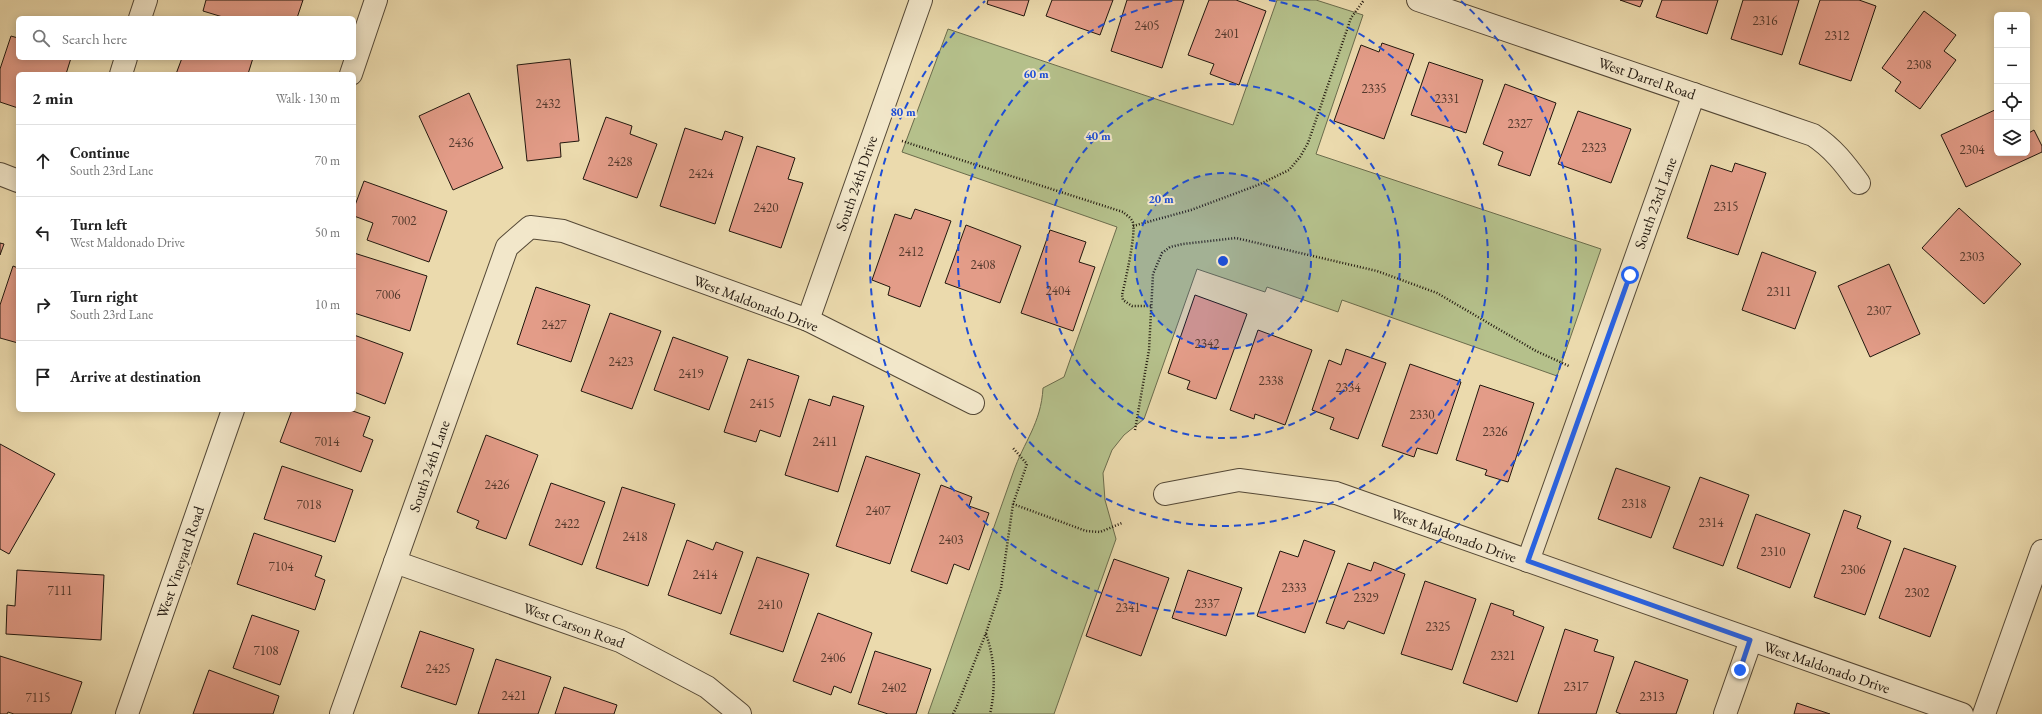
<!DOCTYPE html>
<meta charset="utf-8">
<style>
:root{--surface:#fff;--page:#f2f2f2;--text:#222;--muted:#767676;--line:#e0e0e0}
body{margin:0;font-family:"EB Garamond",serif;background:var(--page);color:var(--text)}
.controls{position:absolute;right:12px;top:12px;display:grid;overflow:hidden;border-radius:6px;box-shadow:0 2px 10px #0003}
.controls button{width:36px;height:36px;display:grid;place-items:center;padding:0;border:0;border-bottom:1px solid var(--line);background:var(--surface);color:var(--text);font:20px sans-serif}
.stop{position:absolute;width:12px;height:12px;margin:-9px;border:3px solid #2563eb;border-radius:50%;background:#fff}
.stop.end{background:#2563eb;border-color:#fff;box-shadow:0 1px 4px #0008}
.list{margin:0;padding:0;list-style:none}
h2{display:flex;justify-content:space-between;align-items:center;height:52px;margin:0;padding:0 16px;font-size:17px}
h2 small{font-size:13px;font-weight:400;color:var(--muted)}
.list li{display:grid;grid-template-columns:26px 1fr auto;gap:12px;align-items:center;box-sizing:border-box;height:72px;padding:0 16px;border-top:1px solid var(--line)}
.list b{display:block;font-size:15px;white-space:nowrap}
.list p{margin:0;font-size:13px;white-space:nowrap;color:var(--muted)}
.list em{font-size:13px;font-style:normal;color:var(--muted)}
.icon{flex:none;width:22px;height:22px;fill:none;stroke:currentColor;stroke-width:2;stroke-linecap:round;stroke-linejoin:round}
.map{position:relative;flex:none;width:2042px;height:714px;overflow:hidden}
.search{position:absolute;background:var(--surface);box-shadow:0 2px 10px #0003;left:16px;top:16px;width:340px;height:44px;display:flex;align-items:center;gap:10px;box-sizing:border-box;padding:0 14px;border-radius:6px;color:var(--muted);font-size:15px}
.panel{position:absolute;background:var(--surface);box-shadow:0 2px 10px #0003;left:16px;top:72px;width:340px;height:340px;border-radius:6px}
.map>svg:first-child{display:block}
</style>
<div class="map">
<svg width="2042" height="714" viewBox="0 0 2042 714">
<rect width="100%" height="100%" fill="#ebdaad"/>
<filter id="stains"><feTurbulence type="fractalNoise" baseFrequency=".005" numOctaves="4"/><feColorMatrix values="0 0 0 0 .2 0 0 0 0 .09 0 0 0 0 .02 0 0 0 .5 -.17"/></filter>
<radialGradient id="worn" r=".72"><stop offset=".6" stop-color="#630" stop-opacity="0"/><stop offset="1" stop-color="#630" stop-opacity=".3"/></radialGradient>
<path fill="#b5c08b" stroke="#6b6c4c" d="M1277,0H1316L1363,15L1316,154L1601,249L1557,376L1342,300L1338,312L1267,287L1265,292L1197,269L1144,419L1124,435L1112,450L1103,473L1105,500L1116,539L1054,714H928C956,634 985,553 1013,473C1024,441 1041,424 1043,388L1064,377L1117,227L902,152L948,29L1233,125Z"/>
<g fill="#e39c88" stroke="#21170e">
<polygon points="206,0 303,0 297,18 226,18 203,11"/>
<polygon points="988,0 1029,0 1024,16 987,4"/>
<polygon points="1052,0 1113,0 1100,35 1046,16"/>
<polygon points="1127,0 1184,0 1162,68 1111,51"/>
<polygon points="1209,0 1236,0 1266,11 1239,85 1210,74 1214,64 1188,55"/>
<polygon points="1620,0 1643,0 1640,7"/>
<polygon points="1662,0 1718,0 1707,34 1656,17"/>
<polygon points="1743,0 1799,0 1782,55 1731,39"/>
<polygon points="1820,0 1859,0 1876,6 1851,81 1799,64"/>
<polygon points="1924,11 1956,35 1944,51 1956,60 1920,109 1895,91 1901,82 1882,68"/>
<polygon points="11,36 18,38 18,58 71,58 66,74 18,74 18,108 0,102 0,69"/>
<polygon points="1382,43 1414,54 1384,139 1334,121 1361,45 1379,52"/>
<polygon points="182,58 253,58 248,74 176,74"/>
<polygon points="570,59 579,141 560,143 561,157 527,161 517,65"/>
<polygon points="1429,62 1483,80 1466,133 1411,115"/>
<polygon points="1505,84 1556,103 1530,176 1498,165 1503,152 1483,144"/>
<polygon points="469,93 503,168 453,190 419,116"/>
<polygon points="1997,109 1997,153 2027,153 2027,134 2034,130 2042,146 2042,152 1966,187 1941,135"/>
<polygon points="1578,111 1631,129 1611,183 1558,164"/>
<polygon points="606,117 632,126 630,134 657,144 637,198 583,179"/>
<polygon points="685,128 722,140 725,131 743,137 715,224 660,206"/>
<polygon points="757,146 795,158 788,179 803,183 781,248 729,231"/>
<polygon points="1735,163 1766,173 1738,255 1687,238 1711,165 1732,172"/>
<polygon points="364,181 447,211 429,262 367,240 373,223 354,216 354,208"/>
<polygon points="1959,208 2021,264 1984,304 1922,248"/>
<polygon points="915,209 951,221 920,307 888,295 890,287 872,280 895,214 911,219"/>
<polygon points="966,225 1021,246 1000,303 945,283"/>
<polygon points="1050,230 1086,242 1079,262 1095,267 1073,331 1021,313"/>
<polygon points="0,243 4,244 0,255"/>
<polygon points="1762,252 1816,272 1795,329 1742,310"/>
<polygon points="354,253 427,276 410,331 354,313"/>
<polygon points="1889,264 1920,334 1870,357 1838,286"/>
<polygon points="13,266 18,268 18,343 0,338 0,305"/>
<polygon points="536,287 590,305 571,362 517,344"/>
<polygon points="1195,295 1247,314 1216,399 1187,389 1190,381 1168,373"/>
<polygon points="610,313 661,331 632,409 581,391"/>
<polygon points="1258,330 1312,350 1285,425 1255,414 1254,419 1230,410"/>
<polygon points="354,335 403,353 385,404 354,392"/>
<polygon points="673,337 728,357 709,410 654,390"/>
<polygon points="1346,349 1386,363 1358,439 1330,429 1334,418 1312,410 1329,360 1341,365"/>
<polygon points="748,359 799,376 780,437 760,430 756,442 724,432"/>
<polygon points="1410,364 1461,382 1437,454 1417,448 1414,457 1382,446"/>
<polygon points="1480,385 1534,403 1508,482 1485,475 1487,470 1456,460"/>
<polygon points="833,396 864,406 838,492 785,475 809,399 830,406"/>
<polygon points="292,410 350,410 370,417 363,436 373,440 361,472 280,442"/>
<polygon points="486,435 538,455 506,539 476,528 479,521 457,512"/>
<polygon points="0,444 55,474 9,554 0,549"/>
<polygon points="866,456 920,474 890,564 836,546"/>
<polygon points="282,466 353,490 335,542 264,519"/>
<polygon points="1616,468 1670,487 1651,538 1598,519"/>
<polygon points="1700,477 1749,495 1723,566 1673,548"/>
<polygon points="551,483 605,502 582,565 529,545"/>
<polygon points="941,485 972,497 969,506 989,513 969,570 954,564 947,584 911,571"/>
<polygon points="622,487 675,504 648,586 596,568"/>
<polygon points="1844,510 1861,516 1857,528 1891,541 1865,615 1814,597"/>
<polygon points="1756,514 1810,534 1790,588 1737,568"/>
<polygon points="254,533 322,556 315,576 325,580 315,610 237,584"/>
<polygon points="687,540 713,550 716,542 743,552 721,614 668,595"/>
<polygon points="1304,540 1335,551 1305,633 1257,616 1280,551 1298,557"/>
<polygon points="1904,548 1956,566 1930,637 1879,618"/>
<polygon points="757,557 809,574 783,652 730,634"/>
<polygon points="1114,559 1169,578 1141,656 1086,636"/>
<polygon points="1374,562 1405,574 1384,634 1348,621 1344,629 1326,623 1348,563 1371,571"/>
<polygon points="17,570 104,575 101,640 6,634 7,605 15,606"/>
<polygon points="1188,570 1242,588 1226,636 1172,618"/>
<polygon points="1425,581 1476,599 1452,670 1401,654"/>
<polygon points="1491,603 1514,611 1513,615 1544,627 1517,702 1463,683"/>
<polygon points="818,613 872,633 851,693 834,686 831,695 793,681"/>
<polygon points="252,615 299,631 280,685 233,668"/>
<polygon points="1565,629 1598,640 1594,651 1614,657 1596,714 1538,714"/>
<polygon points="420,631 474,649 456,705 401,687"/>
<polygon points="875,651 931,669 916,714 888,714 858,704"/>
<polygon points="0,656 82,682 71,714 14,714 8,712 7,714 0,714"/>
<polygon points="496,659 551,677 538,714 478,714"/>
<polygon points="1635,661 1688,680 1676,714 1621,714 1616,712"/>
<polygon points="209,670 279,696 273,714 193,714"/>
<polygon points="564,687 617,705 614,714 555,714"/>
<polygon points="1797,703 1830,714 1794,714"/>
</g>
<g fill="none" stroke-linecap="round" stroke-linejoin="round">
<g stroke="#544836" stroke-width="24">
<g id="minor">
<path d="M1418,0L1813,135C1833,148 1845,164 1859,183"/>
<polyline points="140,18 146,0"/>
<polyline points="121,74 126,58"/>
<polyline points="351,74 376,0"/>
<polyline points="0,174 18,181"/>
<polyline points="808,320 921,0"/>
<polyline points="1165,494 1239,480 1336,493 1962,714"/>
<polyline points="1528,561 1694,94"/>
<polyline points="395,562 620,641 707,687 740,714"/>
<polyline points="127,714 233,410"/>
<polyline points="341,714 507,247 530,227 563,231 808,320 973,403"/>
<polyline points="1725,714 1751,640"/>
<polyline points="1984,714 2042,551"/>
</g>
</g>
<g stroke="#21170e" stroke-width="2.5" stroke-dasharray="1 2" stroke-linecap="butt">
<path d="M902,141L1123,212C1126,215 1132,218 1133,223C1136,235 1125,282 1122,295L1123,300L1132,306H1151"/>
<polyline points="1133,226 1191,210 1258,185 1289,170 1300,157 1308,143 1351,18 1364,0"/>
<polyline points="1135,430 1149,350 1153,274 1162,253 1170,247 1183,244 1236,238 1377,271 1437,293 1536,351 1569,366"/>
<polyline points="1013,504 1086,531 1100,532 1122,523"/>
<path d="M986,634C995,659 996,688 990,714"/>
<polyline points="953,714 957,706 986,633 1001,588 1013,504 1027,464 1013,448"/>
</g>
<use href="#minor" stroke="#f2e7ca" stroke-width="22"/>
</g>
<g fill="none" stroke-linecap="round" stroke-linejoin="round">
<polyline stroke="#2563eb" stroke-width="5" points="1630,275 1528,561 1750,640 1740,670"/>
</g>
<circle cx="1223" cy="261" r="88" fill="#1d4ed8" fill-opacity=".12"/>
<g fill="none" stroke="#1d4ed8" stroke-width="2" stroke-dasharray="7 5">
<circle cx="1223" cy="261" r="88"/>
<circle cx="1223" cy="261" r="177"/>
<path d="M1269 0A265 265 0 1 1 1177 0"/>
<path d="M1461 1A353 353 0 1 1 985 1"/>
</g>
<g text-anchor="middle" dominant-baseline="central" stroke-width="4" stroke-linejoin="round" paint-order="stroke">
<g font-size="13" fill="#52382c">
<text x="1765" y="20">2316</text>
<text x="1147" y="25">2405</text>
<text x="1227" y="33">2401</text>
<text x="1837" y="35">2312</text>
<text x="1919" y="64">2308</text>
<text x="1374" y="88">2335</text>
<text x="1447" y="98">2331</text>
<text x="548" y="103">2432</text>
<text x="1520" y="123">2327</text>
<text x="461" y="142">2436</text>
<text x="1594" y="147">2323</text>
<text x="1972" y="149">2304</text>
<text x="620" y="161">2428</text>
<text x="701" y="173">2424</text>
<text x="1726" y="206">2315</text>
<text x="766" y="207">2420</text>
<text x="404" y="220">7002</text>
<text x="911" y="251">2412</text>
<text x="1972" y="256">2303</text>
<text x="983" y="264">2408</text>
<text x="1058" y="290">2404</text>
<text x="1779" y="291">2311</text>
<text x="388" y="294">7006</text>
<text x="1879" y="310">2307</text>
<text x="554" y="324">2427</text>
<text x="1207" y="343">2342</text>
<text x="621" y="361">2423</text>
<text x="691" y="373">2419</text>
<text x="1271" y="380">2338</text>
<text x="1348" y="387">2334</text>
<text x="762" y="403">2415</text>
<text x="1422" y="414">2330</text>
<text x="1495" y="431">2326</text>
<text x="327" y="441">7014</text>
<text x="825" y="441">2411</text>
<text x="497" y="484">2426</text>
<text x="1634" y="503">2318</text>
<text x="309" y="504">7018</text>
<text x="878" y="510">2407</text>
<text x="1711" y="522">2314</text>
<text x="567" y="523">2422</text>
<text x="635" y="536">2418</text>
<text x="951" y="539">2403</text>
<text x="1773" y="551">2310</text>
<text x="281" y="566">7104</text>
<text x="1853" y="569">2306</text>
<text x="705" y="574">2414</text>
<text x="1294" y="587">2333</text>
<text x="60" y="590">7111</text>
<text x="1917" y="592">2302</text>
<text x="1366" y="597">2329</text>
<text x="1207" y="603">2337</text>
<text x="770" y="604">2410</text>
<text x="1128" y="607">2341</text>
<text x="1438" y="626">2325</text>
<text x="266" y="650">7108</text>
<text x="1503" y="655">2321</text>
<text x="833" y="657">2406</text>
<text x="438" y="668">2425</text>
<text x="1576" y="686">2317</text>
<text x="894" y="687">2402</text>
<text x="514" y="695">2421</text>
<text x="1652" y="696">2313</text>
<text x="38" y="697">7115</text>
</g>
<g font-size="15" fill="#21170e" stroke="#f2e7ca">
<text transform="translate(1647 78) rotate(19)">West Darrel Road</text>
<text transform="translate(856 183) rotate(-71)">South 24th Drive</text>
<text transform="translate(1655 203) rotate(-70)">South 23rd Lane</text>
<text transform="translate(756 303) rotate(21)">West Maldonado Drive</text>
<text transform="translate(429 466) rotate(-71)">South 24th Lane</text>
<text transform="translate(1454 535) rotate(20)">West Maldonado Drive</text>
<text transform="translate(180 562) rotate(-71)">West Vineyard Road</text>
<text transform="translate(574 625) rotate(20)">West Carson Road</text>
<text transform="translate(1827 667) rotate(19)">West Maldonado Drive</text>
</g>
</g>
<circle cx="1223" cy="261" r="6" fill="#1d4ed8" stroke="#f2e7ca" stroke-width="2"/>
<g font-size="12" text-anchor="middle" font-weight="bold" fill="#1d4ed8" stroke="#f2e7ca" stroke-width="4" stroke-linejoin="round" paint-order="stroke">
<text x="1036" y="78">60 m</text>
<text x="903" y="116">80 m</text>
<text x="1098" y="140">40 m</text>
<text x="1161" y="203">20 m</text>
</g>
<rect width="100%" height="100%" filter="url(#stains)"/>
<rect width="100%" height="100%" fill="url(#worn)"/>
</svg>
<div class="controls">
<button>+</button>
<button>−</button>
<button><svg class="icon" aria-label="locate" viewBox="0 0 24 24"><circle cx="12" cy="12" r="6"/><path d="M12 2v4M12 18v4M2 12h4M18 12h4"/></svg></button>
<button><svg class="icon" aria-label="layers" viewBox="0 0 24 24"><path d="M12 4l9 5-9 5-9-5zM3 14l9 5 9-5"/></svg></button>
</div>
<div class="stop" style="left:1630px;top:275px"></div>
<div class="stop end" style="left:1740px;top:670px"></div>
<div class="search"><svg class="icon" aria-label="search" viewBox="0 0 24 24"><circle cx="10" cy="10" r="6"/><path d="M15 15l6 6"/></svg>Search here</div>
<section class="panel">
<h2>2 min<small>Walk · 130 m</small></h2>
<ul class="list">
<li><svg class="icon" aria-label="ahead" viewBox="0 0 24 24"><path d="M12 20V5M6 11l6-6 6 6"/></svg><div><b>Continue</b><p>South 23rd Lane</p></div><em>70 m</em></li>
<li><svg class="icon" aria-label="left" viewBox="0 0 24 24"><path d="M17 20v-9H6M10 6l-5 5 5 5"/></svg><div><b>Turn left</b><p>West Maldonado Drive</p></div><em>50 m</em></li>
<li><svg class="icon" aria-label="right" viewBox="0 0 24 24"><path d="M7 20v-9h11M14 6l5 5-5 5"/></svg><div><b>Turn right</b><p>South 23rd Lane</p></div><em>10 m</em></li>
<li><svg class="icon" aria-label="arrive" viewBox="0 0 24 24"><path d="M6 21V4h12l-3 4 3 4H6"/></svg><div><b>Arrive at destination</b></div></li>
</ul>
</section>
</div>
